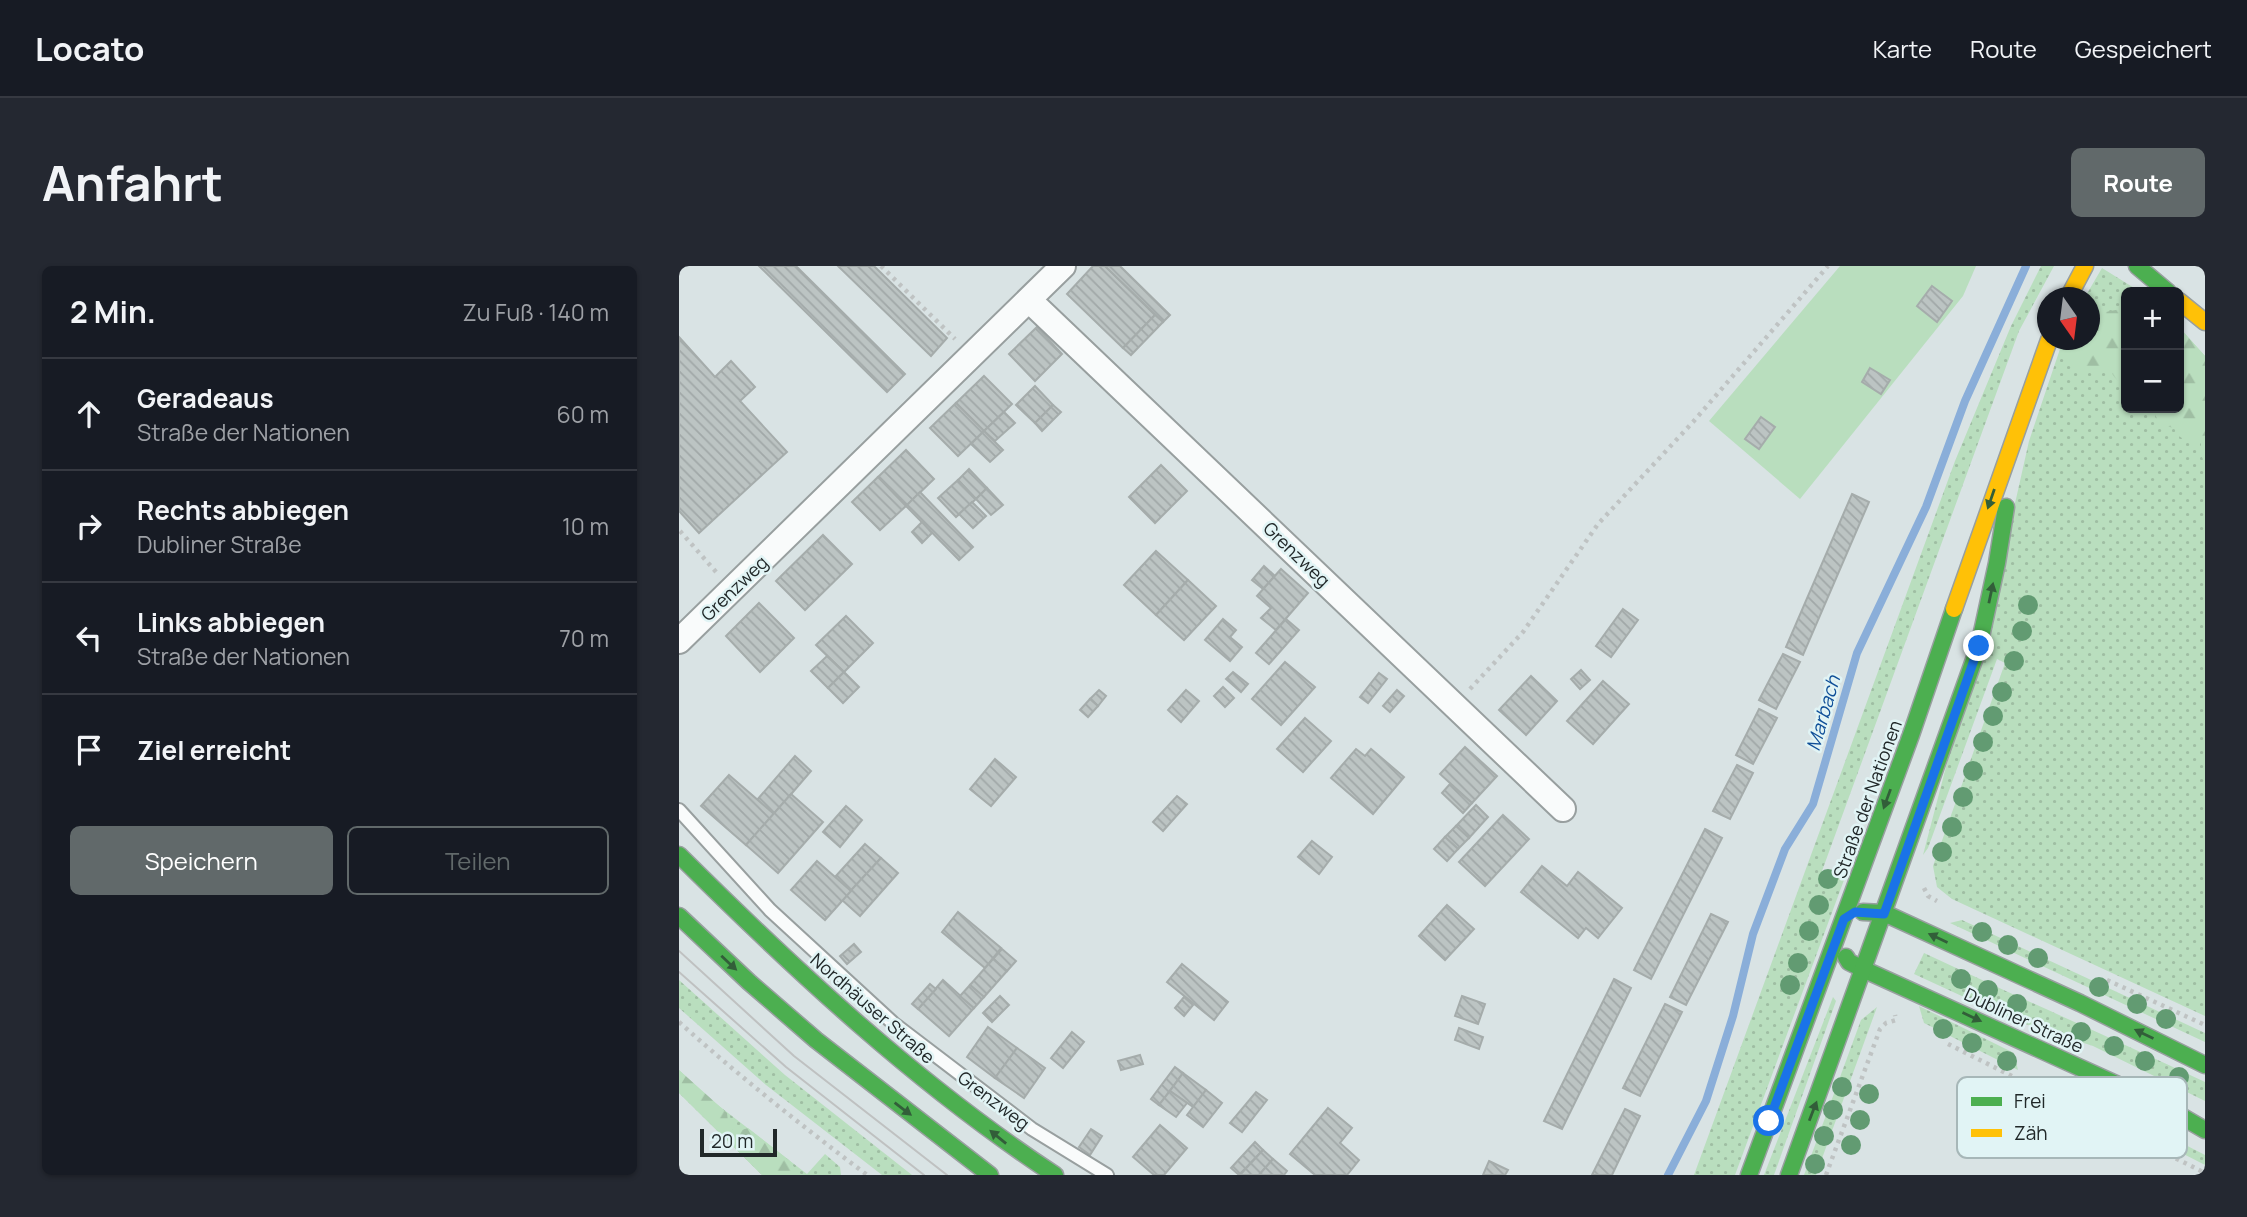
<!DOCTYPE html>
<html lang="de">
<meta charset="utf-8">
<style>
:root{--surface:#171b24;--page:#242831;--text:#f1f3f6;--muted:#9ea1a6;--line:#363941;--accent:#61696a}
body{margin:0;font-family:Manrope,sans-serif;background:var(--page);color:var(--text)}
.controls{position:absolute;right:21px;top:21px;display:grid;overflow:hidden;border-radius:10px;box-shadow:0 2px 5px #0004}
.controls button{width:63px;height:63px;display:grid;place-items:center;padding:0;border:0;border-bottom:2px solid var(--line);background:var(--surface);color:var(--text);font:35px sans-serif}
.compass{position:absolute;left:1358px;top:21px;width:63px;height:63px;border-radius:50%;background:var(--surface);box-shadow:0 2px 5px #0004;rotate:166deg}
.scale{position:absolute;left:21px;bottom:18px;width:77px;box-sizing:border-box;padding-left:7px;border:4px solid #212829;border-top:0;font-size:19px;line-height:24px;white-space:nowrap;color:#212829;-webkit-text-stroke:5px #e1f4f5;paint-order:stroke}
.stop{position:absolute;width:21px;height:21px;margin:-16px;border:5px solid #1a73e8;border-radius:50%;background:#fff}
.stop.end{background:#1a73e8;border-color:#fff;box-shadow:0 2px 7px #0008}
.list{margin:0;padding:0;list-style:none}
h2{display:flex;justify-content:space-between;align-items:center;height:91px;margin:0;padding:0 28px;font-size:30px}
h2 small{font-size:23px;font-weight:400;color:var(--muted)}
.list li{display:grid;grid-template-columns:46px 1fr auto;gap:21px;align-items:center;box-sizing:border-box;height:112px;padding:0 28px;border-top:2px solid var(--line)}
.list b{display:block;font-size:26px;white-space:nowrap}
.list p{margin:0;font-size:23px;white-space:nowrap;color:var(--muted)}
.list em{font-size:23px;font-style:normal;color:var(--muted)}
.actions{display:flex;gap:14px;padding:21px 28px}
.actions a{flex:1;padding:16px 0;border:2px solid var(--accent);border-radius:10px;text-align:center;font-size:24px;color:var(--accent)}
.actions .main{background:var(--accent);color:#fff}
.icon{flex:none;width:38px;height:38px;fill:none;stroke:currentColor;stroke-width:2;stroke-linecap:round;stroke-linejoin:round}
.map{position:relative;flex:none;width:1526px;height:909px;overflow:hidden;border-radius:10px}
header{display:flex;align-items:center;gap:42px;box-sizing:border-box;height:98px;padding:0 35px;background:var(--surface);border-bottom:2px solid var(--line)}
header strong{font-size:33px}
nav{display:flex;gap:38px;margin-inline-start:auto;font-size:24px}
.intro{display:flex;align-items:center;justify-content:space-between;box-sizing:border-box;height:168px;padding:0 42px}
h1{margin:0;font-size:49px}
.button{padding:18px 32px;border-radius:10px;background:var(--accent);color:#fff;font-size:24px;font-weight:700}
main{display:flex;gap:42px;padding:0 42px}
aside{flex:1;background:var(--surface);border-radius:10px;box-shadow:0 2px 5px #0004}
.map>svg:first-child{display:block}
</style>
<header>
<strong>Locato</strong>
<nav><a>Karte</a><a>Route</a><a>Gespeichert</a></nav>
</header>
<div class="intro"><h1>Anfahrt</h1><a class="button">Route</a></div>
<main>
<aside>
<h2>2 Min.<small>Zu Fuß · 140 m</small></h2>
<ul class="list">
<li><svg class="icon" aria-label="ahead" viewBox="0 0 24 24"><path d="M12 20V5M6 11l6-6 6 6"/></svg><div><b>Geradeaus</b><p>Straße der Nationen</p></div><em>60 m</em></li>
<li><svg class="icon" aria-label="right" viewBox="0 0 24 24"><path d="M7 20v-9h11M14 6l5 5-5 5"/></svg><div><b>Rechts abbiegen</b><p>Dubliner Straße</p></div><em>10 m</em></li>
<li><svg class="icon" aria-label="left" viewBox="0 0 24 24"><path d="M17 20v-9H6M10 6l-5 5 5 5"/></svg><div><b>Links abbiegen</b><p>Straße der Nationen</p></div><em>70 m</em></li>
<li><svg class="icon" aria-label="arrive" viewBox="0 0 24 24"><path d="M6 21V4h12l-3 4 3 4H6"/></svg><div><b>Ziel erreicht</b></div></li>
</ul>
<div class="actions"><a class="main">Speichern</a><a>Teilen</a></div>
</aside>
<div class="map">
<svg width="1526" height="909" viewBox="0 0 1526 909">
<defs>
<pattern id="grass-dots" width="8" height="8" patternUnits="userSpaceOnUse" patternTransform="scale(1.75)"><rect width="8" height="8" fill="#b9debe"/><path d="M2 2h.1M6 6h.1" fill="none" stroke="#9fbea3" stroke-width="1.8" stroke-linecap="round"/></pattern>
<pattern id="forest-firs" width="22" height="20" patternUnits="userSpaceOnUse" patternTransform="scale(1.75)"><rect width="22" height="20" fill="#b9debe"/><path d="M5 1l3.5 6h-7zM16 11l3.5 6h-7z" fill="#9fbea3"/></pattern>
<pattern id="building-back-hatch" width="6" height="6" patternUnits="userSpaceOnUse" patternTransform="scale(1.75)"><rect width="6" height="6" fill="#bcc4c3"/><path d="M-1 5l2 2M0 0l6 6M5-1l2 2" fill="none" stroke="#a1a8a8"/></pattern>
</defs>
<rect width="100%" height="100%" fill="#d9e3e4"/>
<g fill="url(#grass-dots)">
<polygon points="1362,0 1375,0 1340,65 1143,605 1165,614 1056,909 1015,909 1276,195 1332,60"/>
<polygon points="1423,2 1460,25 1466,26 1447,26 1447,142 1500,142 1500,61 1526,90 1526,750 1273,633 1258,621 1254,600 1326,397 1318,393 1249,582 1244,589 1337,233 1350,175 1384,74 1410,74 1410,32 1406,31"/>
<polygon points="1283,654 1526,767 1526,776 1271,657"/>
<path d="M1245,687C1338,731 1433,772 1526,816V835L1414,780L1337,755L1235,708Z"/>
<polygon points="0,714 106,809 233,909 203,909 87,819 0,742"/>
<polygon points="1154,731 1157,735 1095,909 1085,909"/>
<polygon points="1240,740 1335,787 1339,804 1245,757"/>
<polygon points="1198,741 1137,909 1125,909 1182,754"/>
<polygon points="0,804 31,833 128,908 146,888 161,901 162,909 83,909 0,827"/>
<polygon points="1368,818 1388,818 1526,889 1526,899"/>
</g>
<g fill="url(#forest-firs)">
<path d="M1411,38L1416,39L1426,46L1442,43L1447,45V117C1434,117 1434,103 1424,98L1419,104C1405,104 1395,104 1385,94L1386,83L1382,79L1384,74H1410Z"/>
<path d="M1500,61L1526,90V199L1522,188V175C1508,175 1501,175 1495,162L1482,159L1476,151L1477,142H1500Z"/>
<polygon points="0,804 48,847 49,856 53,863 60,865 69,862 111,895 117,904 123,909 83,909 0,827"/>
</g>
<polygon fill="#b9debe" points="1161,0 1297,0 1284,30 1121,233 1030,155"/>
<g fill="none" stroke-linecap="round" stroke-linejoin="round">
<polyline stroke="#8aaed9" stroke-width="8" points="989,909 1027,835 1054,750 1074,668 1106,583 1134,538 1178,387 1247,241 1286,135 1347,0"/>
</g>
<g fill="url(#building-back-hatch)" stroke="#a5acab" stroke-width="2">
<polygon points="80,0 117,0 226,108 208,126"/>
<polygon points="159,0 195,0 268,72 252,90"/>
<polygon points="414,0 426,0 476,49 444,82 388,28"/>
<polygon points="426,0 441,0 491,49 484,56"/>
<polygon points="1253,20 1273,35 1258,56 1238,40"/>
<polygon points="476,49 484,56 452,89 444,82"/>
<polygon points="358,61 383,88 356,115 330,88"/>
<polygon points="0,71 36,111 52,95 76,121 61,135 108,186 20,267 0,245"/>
<polygon points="1191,102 1211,114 1202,128 1183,116"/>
<polygon points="305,110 333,138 305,165 277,137"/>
<polygon points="356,120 374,139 356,157 337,139"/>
<polygon points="277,137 305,165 279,190 251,162"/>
<polygon points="374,139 382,146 363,165 356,157"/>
<polygon points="325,146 336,157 316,175 305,165"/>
<polygon points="1082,151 1096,161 1080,183 1066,173"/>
<polygon points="305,165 324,184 311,196 292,178"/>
<polygon points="227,184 255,213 227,240 199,211"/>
<polygon points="482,199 508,225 476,257 450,231"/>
<polygon points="290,203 308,222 297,233 279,214"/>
<polygon points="199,211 227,240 201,264 173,236"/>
<polygon points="279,214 297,233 277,251 259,232"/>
<polygon points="308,222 324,239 312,249 297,233"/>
<polygon points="241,226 294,281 280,294 227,240"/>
<polygon points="1173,228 1190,236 1124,389 1107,381"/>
<polygon points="293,236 307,250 294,262 280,248"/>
<polygon points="243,256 253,267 243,277 233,266"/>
<polygon points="144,269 173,298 126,344 97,315"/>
<polygon points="477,285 509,314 477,349 445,319"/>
<polygon points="585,300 596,310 584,323 573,314"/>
<polygon points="602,303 629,327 597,364 582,352 592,342 578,330"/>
<polygon points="509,314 537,340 505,374 477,349"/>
<polygon points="80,337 115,372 81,406 47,370"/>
<polygon points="944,343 959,354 932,391 917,380"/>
<polygon points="167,350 194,377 165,406 137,379"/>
<polygon points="544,353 557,364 551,371 563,381 551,395 526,374"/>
<polygon points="607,353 620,364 590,398 577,387"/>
<polygon points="1104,388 1121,396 1097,443 1080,434"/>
<polygon points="148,390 165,406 149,422 132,405"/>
<polygon points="606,396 636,421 602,459 573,433"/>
<polygon points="902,404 911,414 901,423 892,413"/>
<polygon points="165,406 180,421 164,437 149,422"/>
<polygon points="554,406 569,418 562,426 547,413"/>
<polygon points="700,407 708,413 689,437 681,431"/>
<polygon points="852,410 878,435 847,469 820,444"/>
<polygon points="924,415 950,438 914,478 888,455"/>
<polygon points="544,421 555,432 546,441 535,430"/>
<polygon points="420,424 427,430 419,440 411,433"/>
<polygon points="507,424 520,435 502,456 489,444"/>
<polygon points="718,424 725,430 711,446 704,440"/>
<polygon points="411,433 419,440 409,451 401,444"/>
<polygon points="1080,443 1098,452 1074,498 1057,489"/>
<polygon points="626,452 652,475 624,506 598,483"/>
<polygon points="786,481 818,510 793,537 761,508"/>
<polygon points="677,483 686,490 692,483 725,511 694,548 652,512"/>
<polygon points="116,490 132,505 95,548 78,534"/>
<polygon points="316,493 337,511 312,540 291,523"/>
<polygon points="1058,499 1074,507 1051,553 1034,545"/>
<polygon points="50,509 95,548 67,579 22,540"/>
<polygon points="771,518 793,537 784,547 763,527"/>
<polygon points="112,528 144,556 99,607 67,579"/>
<polygon points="498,530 508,538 484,565 474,556"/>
<polygon points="797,539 809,551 790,572 777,560"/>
<polygon points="167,540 183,554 161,581 144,566"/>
<polygon points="824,549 850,573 806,620 780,596"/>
<polygon points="777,560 790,572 779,583 766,571"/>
<polygon points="1026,563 1043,572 972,713 955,704"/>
<polygon points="766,571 779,583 768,595 755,583"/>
<polygon points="633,575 653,591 640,608 619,591"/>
<polygon points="186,578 202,592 172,625 156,611"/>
<polygon points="202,592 219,607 181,650 163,634"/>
<polygon points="138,595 172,625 146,654 112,624"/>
<polygon points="863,600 888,620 899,606 943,642 919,672 907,662 899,672 842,626"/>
<polygon points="768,639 795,663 766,694 740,670"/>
<polygon points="279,646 322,682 306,702 263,666"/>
<polygon points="1032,648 1049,656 1007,739 991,731"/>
<polygon points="175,678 182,686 168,698 161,690"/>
<polygon points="323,683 337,695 328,705 314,693"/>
<polygon points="314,693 328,705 305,731 291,719"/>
<polygon points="503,698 549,736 535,754 488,716"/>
<polygon points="935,713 952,722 883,863 865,855"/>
<polygon points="264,714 295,742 270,770 239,743"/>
<polygon points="251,718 257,723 239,743 233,738"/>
<polygon points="291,719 305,731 295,742 281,730"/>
<polygon points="321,730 330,739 313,756 304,747"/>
<polygon points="783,730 806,738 799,758 776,750"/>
<polygon points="505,731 514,739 505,750 496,742"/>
<polygon points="986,738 1003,746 961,830 944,822"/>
<polygon points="309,761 338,782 316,812 288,791"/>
<polygon points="780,762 804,771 800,783 776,774"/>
<polygon points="393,766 405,776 384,802 372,792"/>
<polygon points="338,782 366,802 345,832 316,812"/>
<polygon points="461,789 464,798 442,804 439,795"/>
<polygon points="496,801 504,807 480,839 472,833"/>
<polygon points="504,807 527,824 514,841 491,825"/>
<polygon points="527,824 543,837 524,861 508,849"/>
<polygon points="491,825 508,837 497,851 480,839"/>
<polygon points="577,826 588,834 563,866 551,857"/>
<polygon points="649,842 673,862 661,877 680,894 668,909 636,909 611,888"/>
<polygon points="946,843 961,850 933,909 913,909"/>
<polygon points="481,859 508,882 485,909 475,909 454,891"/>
<polygon points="412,863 423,870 411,889 400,881"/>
<polygon points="576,876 584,884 560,909 552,902"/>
<polygon points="584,884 594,893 580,909 561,909"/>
<polygon points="594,893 608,905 605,909 580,909"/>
<polygon points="810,895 829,904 826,909 804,909"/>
</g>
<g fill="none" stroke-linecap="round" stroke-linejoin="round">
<g stroke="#989f9f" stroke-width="16">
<polyline id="lane" points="0,544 91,644 214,757 353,863 428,909"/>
</g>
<g stroke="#989f9f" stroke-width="28">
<g id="street">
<polyline points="350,34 884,543"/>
<polyline points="0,375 384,0"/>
</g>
</g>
<g stroke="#989f9f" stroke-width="19">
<g id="fast">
<polyline points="1458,0 1489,26"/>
<path d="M0,589C116,704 239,819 376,909"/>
<polyline points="1184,646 1205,647 1401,737 1526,799"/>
<polyline points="0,650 70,716 137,774 311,909"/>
<polyline points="1167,691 1170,696 1186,704 1483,839 1526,864"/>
<polyline points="1070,909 1232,469 1275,343"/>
<polyline points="1110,909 1300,380 1318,297 1327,241"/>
</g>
</g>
<g stroke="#989f9f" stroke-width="19">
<g id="slow">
<polyline points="1389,32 1406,0"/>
<polyline points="1500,35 1526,56"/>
<polyline points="1275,343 1370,74"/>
</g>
</g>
<g stroke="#bfc3c3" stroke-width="4.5" stroke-dasharray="3.5 5" stroke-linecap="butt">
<polyline points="202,0 276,73"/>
<polyline points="1,265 38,307"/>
<polyline points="791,423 844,366 919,258 1014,156 1149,0"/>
<polyline points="1245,622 1249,630 1258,635"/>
<polyline points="1428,714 1526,759"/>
<path d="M0,756C60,810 123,860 188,909"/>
<polyline points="1269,778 1526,907"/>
<polyline points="1147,909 1201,763 1207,757 1217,754 1216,749"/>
</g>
<use href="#lane" stroke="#f9fbfb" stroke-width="12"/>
<use href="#street" stroke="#f9fbfb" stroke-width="24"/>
<use href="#fast" stroke="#4caf50" stroke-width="16"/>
<use href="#slow" stroke="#ffc107" stroke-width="16"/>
<g stroke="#bfc1c1" stroke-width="2">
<polyline points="0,685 115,790 268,909"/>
<polyline points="0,706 107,801 245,909"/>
</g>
</g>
<g fill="#629b72">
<circle cx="1349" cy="339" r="10"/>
<circle cx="1343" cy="365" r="10"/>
<circle cx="1335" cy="395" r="10"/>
<circle cx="1323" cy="426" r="10"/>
<circle cx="1314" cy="450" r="10"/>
<circle cx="1304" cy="476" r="10"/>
<circle cx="1294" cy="505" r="10"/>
<circle cx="1284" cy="531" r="10"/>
<circle cx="1273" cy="561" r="10"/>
<circle cx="1263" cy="586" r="10"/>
<circle cx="1149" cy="613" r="10"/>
<circle cx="1140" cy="639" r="10"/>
<circle cx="1130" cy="665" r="10"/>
<circle cx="1303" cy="666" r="10"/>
<circle cx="1329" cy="679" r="10"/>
<circle cx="1359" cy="692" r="10"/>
<circle cx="1119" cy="697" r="10"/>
<circle cx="1282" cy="713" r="10"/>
<circle cx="1111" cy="719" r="10"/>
<circle cx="1420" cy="721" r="10"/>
<circle cx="1309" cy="724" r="10"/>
<circle cx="1338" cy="738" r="10"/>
<circle cx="1458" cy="738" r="10"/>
<circle cx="1487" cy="753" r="10"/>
<circle cx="1264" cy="763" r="10"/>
<circle cx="1402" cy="766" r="10"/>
<circle cx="1293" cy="777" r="10"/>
<circle cx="1435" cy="780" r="10"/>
<circle cx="1328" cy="795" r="10"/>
<circle cx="1466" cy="795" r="10"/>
<circle cx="1500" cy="811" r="10"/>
<circle cx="1378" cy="820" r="10"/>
<circle cx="1163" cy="821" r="10"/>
<circle cx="1190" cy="828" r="10"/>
<circle cx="1154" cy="844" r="10"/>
<circle cx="1181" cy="854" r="10"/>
<circle cx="1145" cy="870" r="10"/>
<circle cx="1172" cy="879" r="10"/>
<circle cx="1136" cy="898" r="10"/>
</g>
<defs><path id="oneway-solid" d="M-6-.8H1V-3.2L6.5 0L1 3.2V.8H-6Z" transform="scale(1.75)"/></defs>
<g fill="#325e39">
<use href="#oneway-solid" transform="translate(1312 233) rotate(109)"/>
<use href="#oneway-solid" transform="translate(1312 327) rotate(-78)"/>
<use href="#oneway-solid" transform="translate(1208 533) rotate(110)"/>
<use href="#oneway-solid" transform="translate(1259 672) rotate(-155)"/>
<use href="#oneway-solid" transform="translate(50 697) rotate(43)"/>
<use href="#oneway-solid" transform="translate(1293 751) rotate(25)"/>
<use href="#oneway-solid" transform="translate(1465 768) rotate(-154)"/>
<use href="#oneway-solid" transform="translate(224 843) rotate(37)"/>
<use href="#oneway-solid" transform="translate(1134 845) rotate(-69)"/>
<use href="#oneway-solid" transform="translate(319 871) rotate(-141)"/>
</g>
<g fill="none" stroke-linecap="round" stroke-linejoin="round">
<polyline stroke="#1a73e8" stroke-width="9" points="1090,855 1165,653 1176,646 1205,648 1300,380"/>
</g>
<g text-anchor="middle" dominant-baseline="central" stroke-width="5" stroke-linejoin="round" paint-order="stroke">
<g font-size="18" fill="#212829" stroke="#e1f4f5">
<text transform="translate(618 288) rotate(44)">Grenzweg</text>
<text transform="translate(55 322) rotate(-44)">Grenzweg</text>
<text transform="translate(1188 533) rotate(-70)">Straße der Nationen</text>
<text transform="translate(194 742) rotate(41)">Nordhäuser Straße</text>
<text transform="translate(1345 754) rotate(25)">Dubliner Straße</text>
<text transform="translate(315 834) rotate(37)">Grenzweg</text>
</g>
<g font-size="19" font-style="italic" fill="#104f98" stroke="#e1f4f5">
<text transform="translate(1144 447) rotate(-74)">Marbach</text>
</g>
</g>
<rect x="1278" y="811" width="230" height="81" rx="10" fill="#e1f4f5" stroke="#a7b7b8" stroke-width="2"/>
<rect x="1292" y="831" width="31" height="9" fill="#4caf50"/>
<rect x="1292" y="863" width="31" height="8" fill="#ffc107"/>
<g font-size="19" fill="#212829">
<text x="1335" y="842">Frei</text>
<text x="1335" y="874">Zäh</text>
</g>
</svg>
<div class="controls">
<button>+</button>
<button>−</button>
</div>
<svg class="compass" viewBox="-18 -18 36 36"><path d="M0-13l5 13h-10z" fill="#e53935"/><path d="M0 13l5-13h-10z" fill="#9ea1a6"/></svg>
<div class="scale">20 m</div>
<div class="stop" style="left:1090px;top:855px"></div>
<div class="stop end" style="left:1300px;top:380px"></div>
</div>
</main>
